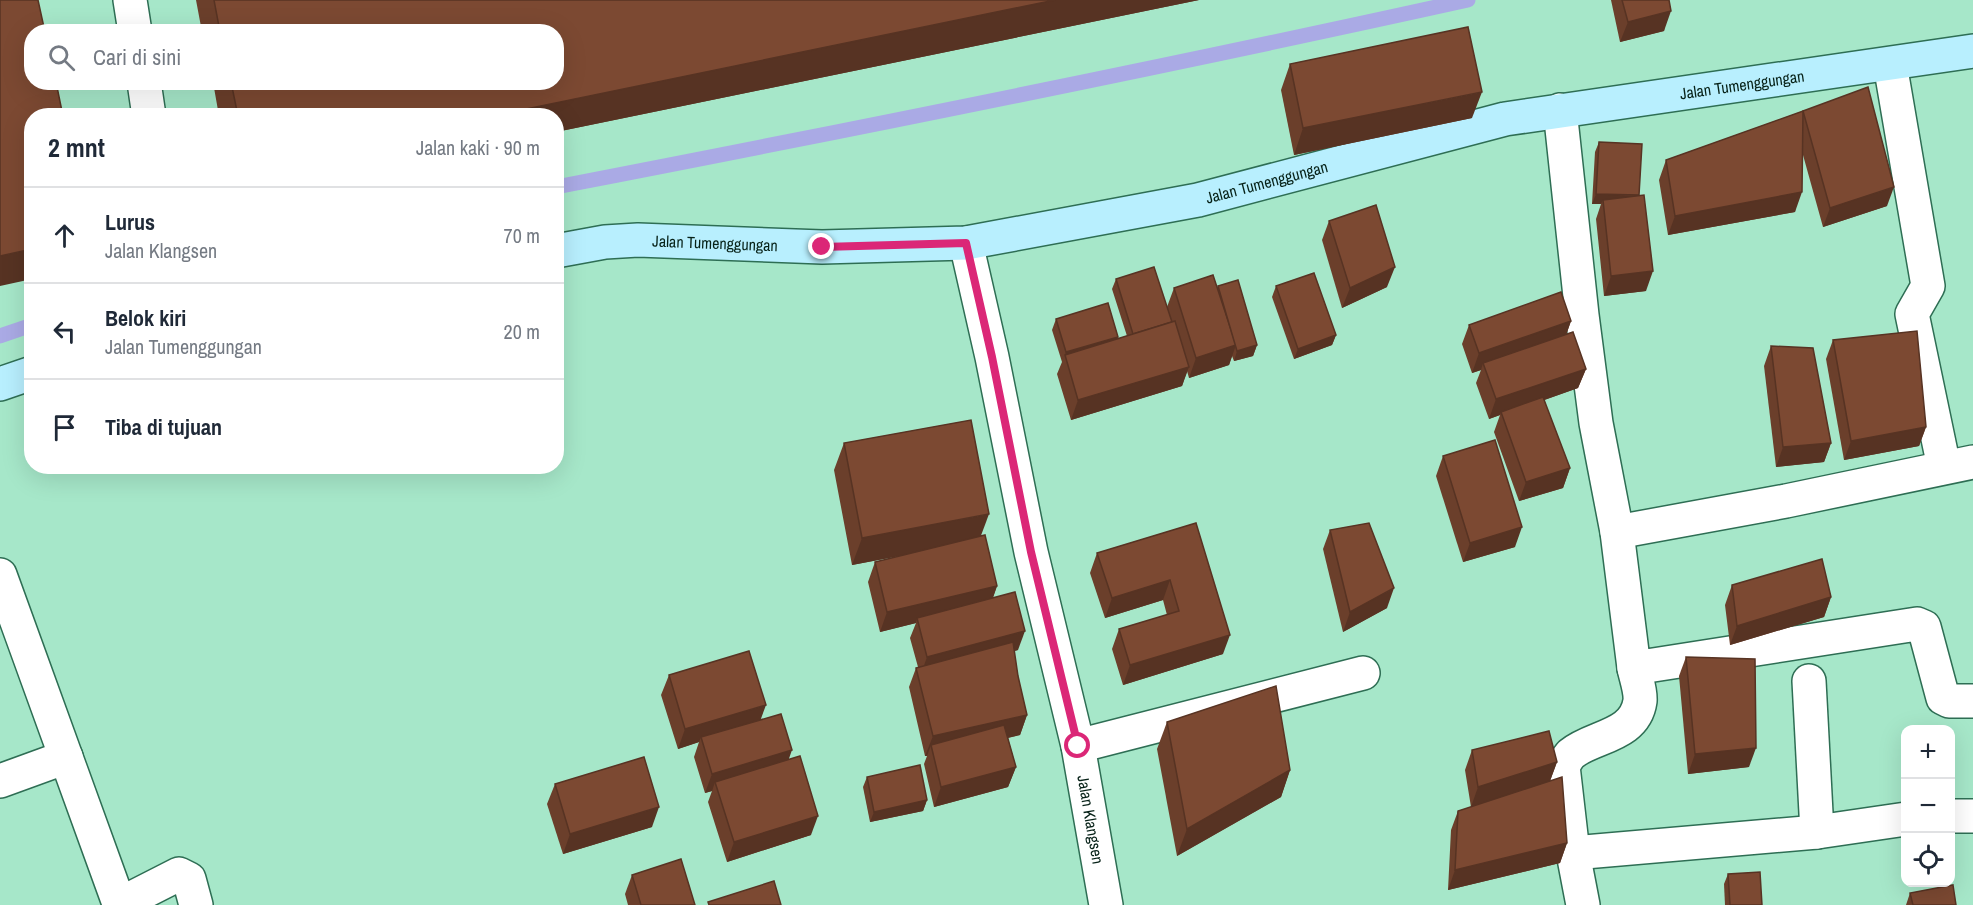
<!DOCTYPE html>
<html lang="id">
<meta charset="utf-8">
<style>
:root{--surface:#fff;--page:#f2f2f3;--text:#1f2937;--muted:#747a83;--line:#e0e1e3}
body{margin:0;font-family:"Archivo Narrow",sans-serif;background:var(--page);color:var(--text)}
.controls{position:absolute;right:18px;bottom:18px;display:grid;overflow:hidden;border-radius:12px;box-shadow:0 6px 24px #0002}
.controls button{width:54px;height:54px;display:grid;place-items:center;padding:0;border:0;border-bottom:2px solid var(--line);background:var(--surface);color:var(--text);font:30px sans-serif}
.stop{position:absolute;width:18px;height:18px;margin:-14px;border:4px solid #db2777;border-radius:50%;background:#fff}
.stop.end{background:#db2777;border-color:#fff;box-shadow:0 2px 6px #0008}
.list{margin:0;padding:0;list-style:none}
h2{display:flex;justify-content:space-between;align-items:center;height:78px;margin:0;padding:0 24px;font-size:26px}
h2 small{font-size:20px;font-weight:400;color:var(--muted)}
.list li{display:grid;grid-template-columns:39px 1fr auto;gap:18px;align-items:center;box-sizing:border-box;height:96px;padding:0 24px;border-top:2px solid var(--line)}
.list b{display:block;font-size:22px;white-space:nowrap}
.list p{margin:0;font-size:20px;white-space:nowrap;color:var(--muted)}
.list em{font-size:20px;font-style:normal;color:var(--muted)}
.icon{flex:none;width:33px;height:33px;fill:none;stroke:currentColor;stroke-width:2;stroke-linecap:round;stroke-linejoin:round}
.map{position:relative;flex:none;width:1973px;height:905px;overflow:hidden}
.search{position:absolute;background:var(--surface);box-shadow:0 6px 24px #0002;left:24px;top:24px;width:540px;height:66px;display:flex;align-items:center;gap:15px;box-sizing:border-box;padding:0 21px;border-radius:24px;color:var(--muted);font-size:22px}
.panel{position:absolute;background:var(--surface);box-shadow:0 6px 24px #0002;left:24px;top:108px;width:540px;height:366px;border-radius:24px}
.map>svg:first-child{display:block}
</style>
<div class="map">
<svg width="1973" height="905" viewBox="0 0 1973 905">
<rect width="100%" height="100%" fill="#a6e7c9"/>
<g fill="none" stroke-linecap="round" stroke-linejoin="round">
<g stroke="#aaaae5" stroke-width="15">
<path d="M556,187C861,128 1165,67 1468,0"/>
<polyline points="0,336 32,325"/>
</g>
<g stroke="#2e6e54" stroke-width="36">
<g id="street">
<polyline points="130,0 135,32"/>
<polyline points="1890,64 1928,286 1912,314 1944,467"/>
<polyline points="144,82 149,116"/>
<polyline points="1560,110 1582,315 1596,423 1617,532 1634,668 1917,624 1924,627 1943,698 1949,701 1973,701"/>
<path id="s1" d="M966,243L992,357L1031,552L1078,746L1106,905"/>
<polyline points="1617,532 1786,501 1973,462"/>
<polyline points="0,575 117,898 120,903 126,901 179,874 189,879 196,905"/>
<polyline points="1809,681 1817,832"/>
<polyline points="1078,746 1363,673"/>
<polyline points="0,781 66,757"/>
<polyline points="1950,816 1973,816"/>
<polyline points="1573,853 1817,832 1906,819"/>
<path d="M1583,905L1573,853L1563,766C1566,761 1568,757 1571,754C1592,736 1635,737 1640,701C1641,691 1636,678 1634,668"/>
</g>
</g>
<g stroke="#2e6e54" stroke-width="36">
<g id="secondary">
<path id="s2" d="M556,251L605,242L638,240L822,247L966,243L1198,200L1505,119L1973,51"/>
<polyline points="0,384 32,373"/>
</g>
</g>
<use href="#street" stroke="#fff" stroke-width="33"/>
<use href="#secondary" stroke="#b8effe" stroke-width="33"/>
</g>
<g fill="#6b3f2b">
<polygon points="196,0 1199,0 556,132 556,116 219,116 213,82 556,82 556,32 202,32"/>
<polygon points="1611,0 1669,0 1664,31 1620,42"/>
<polygon points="1290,64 1472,118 1294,155 1281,90"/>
<polygon points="1803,111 1887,206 1823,227 1803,155 1795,212 1668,235 1659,180 1666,160"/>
<polygon points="1599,142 1639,195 1646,291 1604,296 1596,219 1601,204 1592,204 1595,152"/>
<polygon points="1329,221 1387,287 1342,308 1322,240"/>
<polygon points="1116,279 1167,307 1174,288 1217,288 1218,286 1257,345 1253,356 1234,361 1232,356 1229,365 1189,378 1187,371 1182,386 1071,420 1057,374 1062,362 1052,330 1056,319 1117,339 1127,336 1112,289"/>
<polygon points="1276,286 1336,335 1332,345 1294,359 1272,297"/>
<polygon points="1571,321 1566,335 1586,369 1578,388 1544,400 1570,468 1563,488 1519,501 1494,432 1500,415 1489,419 1476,383 1481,370 1472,373 1462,344 1469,325"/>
<polygon points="1833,340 1926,427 1919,446 1844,460 1826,359"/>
<polygon points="1771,346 1831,443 1824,462 1776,467 1764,366"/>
<polygon points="844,443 981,536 997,586 993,598 1018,650 1014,651 1018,676 1027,715 1020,735 1008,738 1016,767 1008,787 934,807 924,764 927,756 925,756 909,687 916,668 918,667 910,638 916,623 880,632 868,582 875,562 909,554 852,565 834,470"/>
<polygon points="1443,456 1515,547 1463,562 1436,476"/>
<polygon points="1196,523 1223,654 1123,685 1112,649 1119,629 1167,615 1163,600 1105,618 1090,573 1097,553"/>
<polygon points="1330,530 1387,608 1343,632 1323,549"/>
<polygon points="1732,585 1831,597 1824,617 1730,645 1725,605"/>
<polygon points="1686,657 1749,767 1688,774 1679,676"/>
<polygon points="669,675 760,720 789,759 811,835 727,862 708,802 712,791 705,793 694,757 699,742 678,749 661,695"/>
<polygon points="1167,722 1290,770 1281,797 1177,856 1157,749"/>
<polygon points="1472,750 1557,762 1550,781 1567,843 1560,863 1448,890 1451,830 1458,811 1471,807 1465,770"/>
<polygon points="867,777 927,800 923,811 870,822 863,787"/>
<polygon points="555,784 652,827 563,854 547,804"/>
<polygon points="1728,874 1762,905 1725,905 1724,884"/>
<polygon points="632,875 695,905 628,905 625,894"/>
<polygon points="1910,893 1956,905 1906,905"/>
</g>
<g fill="#573323">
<polygon points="1055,0 1199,0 556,132 556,116 492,116"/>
<polygon points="1671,11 1664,31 1620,42 1628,22"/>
<polygon points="1482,92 1472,118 1294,155 1303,128"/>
<polygon points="1894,187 1887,206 1823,227 1830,208"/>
<polygon points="1802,192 1795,212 1668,235 1675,216"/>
<polygon points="1596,194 1639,196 1603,200 1601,204 1592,204"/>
<polygon points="32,249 32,279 0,286 0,256"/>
<polygon points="1395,267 1387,287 1342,308 1350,288"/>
<polygon points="1653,271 1646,291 1604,296 1611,276"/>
<polygon points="1571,321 1564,341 1483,363 1481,370 1472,373 1479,353"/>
<polygon points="1336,335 1332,345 1294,359 1298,349"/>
<polygon points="1118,337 1114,347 1065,355 1066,352"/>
<polygon points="1236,345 1229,365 1189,378 1196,358"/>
<polygon points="1257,345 1253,356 1234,361 1237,351"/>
<polygon points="1189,367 1182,386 1071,420 1078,400"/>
<polygon points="1586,369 1578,388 1502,415 1501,412 1500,415 1489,419 1496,399"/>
<polygon points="1926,427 1919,446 1844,460 1851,441"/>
<polygon points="1831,443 1824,462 1776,467 1783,447"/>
<polygon points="1570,468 1563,488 1519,501 1526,482"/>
<polygon points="989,514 979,541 852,565 862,538"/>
<polygon points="1522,527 1515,547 1463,562 1470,543"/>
<polygon points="1170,580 1163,600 1105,618 1112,598"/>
<polygon points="997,586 990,605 917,618 916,623 880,632 887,612"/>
<polygon points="1394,588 1387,608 1343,632 1350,612"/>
<polygon points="1831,597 1824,617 1730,645 1737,626"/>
<polygon points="1025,631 1018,650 920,677 927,657"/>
<polygon points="1230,635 1223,654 1123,685 1130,665"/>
<polygon points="766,705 759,724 701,737 699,742 678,749 685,729"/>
<polygon points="1027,715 1020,735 933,754 931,745 927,756 925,756 933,736"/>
<polygon points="1756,748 1749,767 1688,774 1695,754"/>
<polygon points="792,750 785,770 715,782 712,791 705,793 712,774"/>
<polygon points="1557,762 1550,781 1471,807 1478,787"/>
<polygon points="1016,767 1008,787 934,807 941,787"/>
<polygon points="1290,770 1281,797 1177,856 1187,829"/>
<polygon points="927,800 923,811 870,822 874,812"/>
<polygon points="659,807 652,827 563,854 570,834"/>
<polygon points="818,816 811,835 727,862 734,842"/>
<polygon points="1567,843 1560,863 1448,890 1455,870"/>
</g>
<g fill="#7c4932" stroke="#573323" stroke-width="1.5">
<polygon points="0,0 38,0 45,32 32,32 32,82 56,82 63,116 32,116 32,249 0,256"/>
<polygon points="214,0 1055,0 492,116 238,116 231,82 556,82 556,32 220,32"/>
<polygon points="1622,0 1669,0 1671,11 1628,22"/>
<polygon points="1468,27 1482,92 1303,128 1290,64"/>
<polygon points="1868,87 1894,187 1830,208 1803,111"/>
<polygon points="1803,111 1802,192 1675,216 1666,160"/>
<polygon points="1599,142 1642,144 1639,195 1596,194"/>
<polygon points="1644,195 1653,271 1611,276 1603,200"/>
<polygon points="1376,205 1395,267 1350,288 1329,221"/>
<polygon points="1154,267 1172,322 1133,334 1116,279"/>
<polygon points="1314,273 1336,335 1298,349 1276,286"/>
<polygon points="1213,275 1236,345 1196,358 1174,288"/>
<polygon points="1238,280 1257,345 1237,351 1218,286"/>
<polygon points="1561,292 1571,321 1479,353 1469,325"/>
<polygon points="1108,303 1118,337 1066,352 1056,319"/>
<polygon points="1175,321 1189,367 1078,400 1065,355"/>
<polygon points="1917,331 1926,427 1851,441 1833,340"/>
<polygon points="1573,332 1586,369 1496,399 1483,363"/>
<polygon points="1771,346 1813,348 1831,443 1783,447"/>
<polygon points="1543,397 1570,468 1526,482 1501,412"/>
<polygon points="971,420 989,514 862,538 844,443"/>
<polygon points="1495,440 1522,527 1470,543 1443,456"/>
<polygon points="1196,523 1230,635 1130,665 1119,629 1179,611 1170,580 1112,598 1097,553"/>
<polygon points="1369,523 1394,588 1350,612 1330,530"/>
<polygon points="985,535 997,586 887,612 875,562"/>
<polygon points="1822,559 1831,597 1737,626 1732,585"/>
<polygon points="1015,592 1025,631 927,657 917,618"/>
<polygon points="1013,642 1018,676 1027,715 933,736 916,668"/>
<polygon points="749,651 766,705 685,729 669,675"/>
<polygon points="1686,657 1755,659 1756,748 1695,754"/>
<polygon points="1276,686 1290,770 1187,829 1167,722"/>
<polygon points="781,714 792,750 712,774 701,737"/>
<polygon points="1004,725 1016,767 941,787 931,745"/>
<polygon points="1549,731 1557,762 1478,787 1472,750"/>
<polygon points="800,756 818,816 734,842 715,782"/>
<polygon points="644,757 659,807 570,834 555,784"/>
<polygon points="920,765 927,800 874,812 867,777"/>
<polygon points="1562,777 1567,843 1455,870 1458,811"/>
<polygon points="681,859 695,905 641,905 632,875"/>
<polygon points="1760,872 1762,905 1730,905 1728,874"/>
<polygon points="774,881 781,905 709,905 708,902"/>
<polygon points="1953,885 1956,905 1913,905 1910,893"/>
</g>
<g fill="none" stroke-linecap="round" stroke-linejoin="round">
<polyline stroke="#db2777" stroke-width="8" points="822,247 966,243 992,357 1031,552 1078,746"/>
</g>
<g text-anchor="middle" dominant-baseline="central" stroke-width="6" stroke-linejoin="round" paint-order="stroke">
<g font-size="16" fill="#072218" stroke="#b3f4d6">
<text stroke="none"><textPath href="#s2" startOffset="1204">Jalan Tumenggungan</textPath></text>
<text stroke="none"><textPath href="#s2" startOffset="718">Jalan Tumenggungan</textPath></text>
<text stroke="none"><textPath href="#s2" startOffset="160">Jalan Tumenggungan</textPath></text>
<text stroke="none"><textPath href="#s1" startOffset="590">Jalan Klangsen</textPath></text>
</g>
</g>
</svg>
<div class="controls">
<button>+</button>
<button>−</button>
<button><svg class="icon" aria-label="locate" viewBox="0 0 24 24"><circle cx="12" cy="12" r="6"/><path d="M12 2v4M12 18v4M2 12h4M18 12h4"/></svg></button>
</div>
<div class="stop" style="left:1078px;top:746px"></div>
<div class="stop end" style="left:822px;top:247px"></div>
<div class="search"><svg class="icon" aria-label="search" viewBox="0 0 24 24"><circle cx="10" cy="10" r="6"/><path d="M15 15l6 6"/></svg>Cari di sini</div>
<section class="panel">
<h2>2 mnt<small>Jalan kaki · 90 m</small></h2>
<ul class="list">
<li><svg class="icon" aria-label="ahead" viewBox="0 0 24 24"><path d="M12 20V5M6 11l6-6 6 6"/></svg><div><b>Lurus</b><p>Jalan Klangsen</p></div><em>70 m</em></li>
<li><svg class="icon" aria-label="left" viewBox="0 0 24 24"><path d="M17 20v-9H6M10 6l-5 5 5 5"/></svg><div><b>Belok kiri</b><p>Jalan Tumenggungan</p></div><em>20 m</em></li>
<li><svg class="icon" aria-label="arrive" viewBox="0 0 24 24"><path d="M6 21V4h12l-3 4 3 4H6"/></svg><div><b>Tiba di tujuan</b></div></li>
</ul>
</section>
</div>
